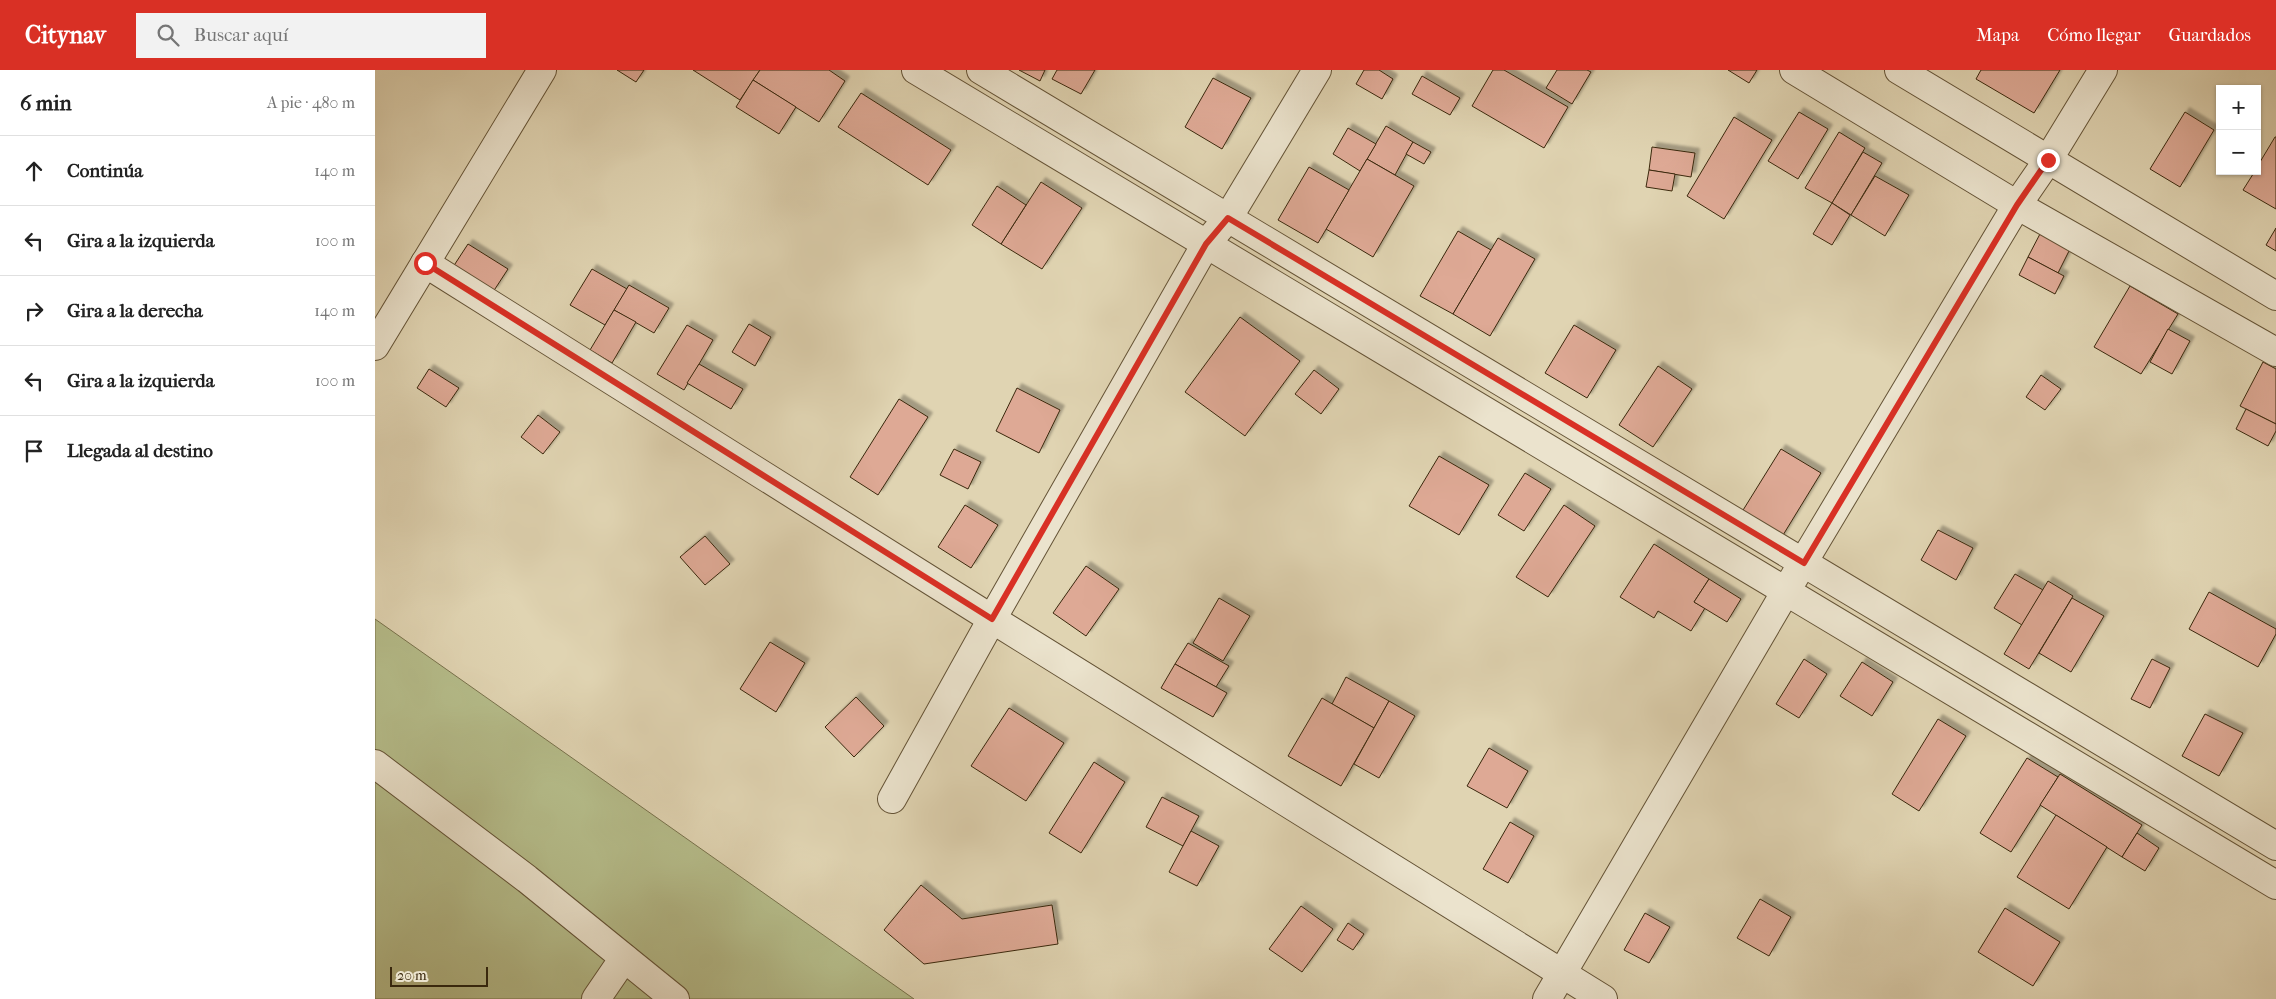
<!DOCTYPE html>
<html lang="es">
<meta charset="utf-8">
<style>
:root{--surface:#fff;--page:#f2f2f2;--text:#222;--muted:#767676;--line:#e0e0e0;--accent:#d93025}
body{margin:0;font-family:"IM FELL French Canon",serif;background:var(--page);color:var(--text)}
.controls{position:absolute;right:15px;top:15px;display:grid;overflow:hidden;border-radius:0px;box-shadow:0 1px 4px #0004}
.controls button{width:45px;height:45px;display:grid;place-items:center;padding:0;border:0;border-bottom:1px solid var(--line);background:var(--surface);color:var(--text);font:25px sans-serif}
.scale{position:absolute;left:15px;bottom:12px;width:98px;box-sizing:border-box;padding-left:5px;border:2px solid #3a280d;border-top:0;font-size:14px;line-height:18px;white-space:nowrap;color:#3a280d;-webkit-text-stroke:4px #ebe3cd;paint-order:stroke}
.stop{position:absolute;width:15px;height:15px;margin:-11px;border:4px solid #d93025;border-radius:50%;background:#fff}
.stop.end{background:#d93025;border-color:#fff;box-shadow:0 1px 5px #0008}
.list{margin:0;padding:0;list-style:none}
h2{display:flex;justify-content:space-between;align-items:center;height:65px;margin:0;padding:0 20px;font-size:21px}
h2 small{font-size:16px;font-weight:400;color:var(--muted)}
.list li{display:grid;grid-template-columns:32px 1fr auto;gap:15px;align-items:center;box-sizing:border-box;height:70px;padding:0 20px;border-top:1px solid var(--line)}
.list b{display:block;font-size:19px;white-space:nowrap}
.list em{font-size:16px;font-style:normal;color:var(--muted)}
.icon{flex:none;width:28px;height:28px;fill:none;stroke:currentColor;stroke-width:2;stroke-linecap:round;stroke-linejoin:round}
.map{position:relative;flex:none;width:1901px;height:929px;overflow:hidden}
header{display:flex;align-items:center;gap:30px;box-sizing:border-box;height:70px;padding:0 25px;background:var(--accent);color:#fff}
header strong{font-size:24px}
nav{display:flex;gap:28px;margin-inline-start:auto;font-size:18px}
.search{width:350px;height:45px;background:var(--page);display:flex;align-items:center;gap:12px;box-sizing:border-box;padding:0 18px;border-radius:0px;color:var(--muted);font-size:19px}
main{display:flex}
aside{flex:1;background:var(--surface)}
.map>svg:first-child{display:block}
</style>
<header>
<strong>Citynav</strong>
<div class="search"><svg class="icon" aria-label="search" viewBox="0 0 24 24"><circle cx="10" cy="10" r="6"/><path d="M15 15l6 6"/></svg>Buscar aquí</div>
<nav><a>Mapa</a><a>Cómo llegar</a><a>Guardados</a></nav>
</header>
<main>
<aside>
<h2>6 min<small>A pie · 480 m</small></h2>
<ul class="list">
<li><svg class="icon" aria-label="ahead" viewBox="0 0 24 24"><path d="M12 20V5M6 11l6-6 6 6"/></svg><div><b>Continúa</b></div><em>140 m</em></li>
<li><svg class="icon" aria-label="left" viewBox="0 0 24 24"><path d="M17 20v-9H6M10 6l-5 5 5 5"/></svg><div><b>Gira a la izquierda</b></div><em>100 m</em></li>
<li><svg class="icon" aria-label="right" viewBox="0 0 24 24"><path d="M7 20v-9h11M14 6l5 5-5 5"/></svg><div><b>Gira a la derecha</b></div><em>140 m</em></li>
<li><svg class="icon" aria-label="left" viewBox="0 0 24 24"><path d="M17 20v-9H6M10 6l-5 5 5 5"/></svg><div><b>Gira a la izquierda</b></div><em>100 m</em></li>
<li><svg class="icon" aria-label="arrive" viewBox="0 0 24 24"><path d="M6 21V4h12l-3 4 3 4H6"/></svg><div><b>Llegada al destino</b></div></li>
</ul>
</aside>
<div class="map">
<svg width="1901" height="929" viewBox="0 0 1901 929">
<defs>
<filter id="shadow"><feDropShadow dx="4.5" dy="-4.5" stdDeviation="1" flood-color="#0004"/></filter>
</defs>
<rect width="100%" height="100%" fill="#e0d4b2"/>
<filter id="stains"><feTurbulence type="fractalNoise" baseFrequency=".004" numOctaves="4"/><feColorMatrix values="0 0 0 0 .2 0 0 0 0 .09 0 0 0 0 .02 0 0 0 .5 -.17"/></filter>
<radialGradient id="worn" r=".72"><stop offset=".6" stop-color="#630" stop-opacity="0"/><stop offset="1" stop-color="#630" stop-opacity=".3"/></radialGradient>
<polygon fill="#b5bc8a" stroke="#78724c" points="0,549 539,929 0,929"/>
<g fill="#dea995" stroke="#3a280d" filter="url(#shadow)">
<polygon points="242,0 269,0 261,12"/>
<polygon points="318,0 385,0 365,30"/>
<polygon points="385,0 454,0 470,11 444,52 378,10"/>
<polygon points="644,0 670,0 665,11"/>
<polygon points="682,0 720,0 706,24 677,9"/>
<polygon points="989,0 1004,0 1018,9 1007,29 981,14"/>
<polygon points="1118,0 1129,0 1193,37 1169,78 1097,36"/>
<polygon points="1182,0 1212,0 1216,2 1197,34 1171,18"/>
<polygon points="1353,0 1382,0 1374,13"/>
<polygon points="1606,0 1685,0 1659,43 1601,9"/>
<polygon points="1047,6 1085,28 1075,45 1037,24"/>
<polygon points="838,8 876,28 847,79 810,57"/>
<polygon points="378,10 421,37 404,64 361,37"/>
<polygon points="486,23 576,80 553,115 463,57"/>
<polygon points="1424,42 1453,59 1423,109 1393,91"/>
<polygon points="1810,42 1839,60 1805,117 1775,99"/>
<polygon points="1359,47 1397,70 1349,149 1312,126"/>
<polygon points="1011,56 1038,72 1020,105 992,89"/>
<polygon points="973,58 1001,74 985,101 958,84"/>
<polygon points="1464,62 1490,78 1457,133 1430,118"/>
<polygon points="1900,67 1901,67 1901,139 1868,120 1880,101 1882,101 1882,97"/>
<polygon points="1038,72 1056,82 1049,94 1031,84"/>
<polygon points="1277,77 1320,83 1316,107 1274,100"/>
<polygon points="1488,82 1507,93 1476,145 1457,133"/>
<polygon points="992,89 1039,116 998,187 951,159"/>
<polygon points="934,97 974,120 943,173 903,150"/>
<polygon points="1274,100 1300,104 1297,121 1271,117"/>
<polygon points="1500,106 1534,125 1510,166 1476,145"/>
<polygon points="666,112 707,138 667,199 626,174"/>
<polygon points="622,116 651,135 626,174 597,155"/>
<polygon points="1457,133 1475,145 1457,175 1438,164"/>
<polygon points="1901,158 1901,181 1891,175"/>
<polygon points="1083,161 1116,180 1078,244 1045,226"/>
<polygon points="1666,162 1696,177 1683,203 1653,187"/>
<polygon points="1123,168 1160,189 1115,266 1078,244"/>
<polygon points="93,174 133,199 118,222 78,197"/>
<polygon points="1653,187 1689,206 1680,224 1644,205"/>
<polygon points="217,199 252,219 230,255 195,235"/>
<polygon points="254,215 294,238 279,263 239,240"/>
<polygon points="1755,216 1803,244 1766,304 1719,277"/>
<polygon points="239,240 261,252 237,293 215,280"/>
<polygon points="865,247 925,291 870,366 810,322"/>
<polygon points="374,254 396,267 380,296 357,282"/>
<polygon points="312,255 338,270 309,320 282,304"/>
<polygon points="1199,255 1241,280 1212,328 1170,303"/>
<polygon points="1793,259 1815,271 1797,304 1775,292"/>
<polygon points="1888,292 1901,299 1901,354 1865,336"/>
<polygon points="324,294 368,319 356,339 312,313"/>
<polygon points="1283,296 1317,319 1278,377 1244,355"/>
<polygon points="54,299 84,318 71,337 42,318"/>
<polygon points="939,300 964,319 946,344 920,324"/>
<polygon points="1666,305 1686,319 1670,340 1651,327"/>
<polygon points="642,318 685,340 664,383 621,361"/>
<polygon points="524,329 553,347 503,425 475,407"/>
<polygon points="1871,339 1901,354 1901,361 1893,376 1861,359"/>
<polygon points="163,345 185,362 168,384 146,367"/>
<polygon points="579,379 606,392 593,419 565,405"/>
<polygon points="1406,379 1446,403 1405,470 1365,445"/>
<polygon points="1064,386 1114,415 1084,465 1034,436"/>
<polygon points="1150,403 1176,419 1149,461 1123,445"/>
<polygon points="590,435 623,455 596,498 563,477"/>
<polygon points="1189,435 1220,456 1173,527 1141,507"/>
<polygon points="1563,460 1598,478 1581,510 1546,490"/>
<polygon points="330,466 355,494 330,515 305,487"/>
<polygon points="1279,474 1334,509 1319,532 1330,538 1316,561 1283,541 1279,548 1245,527"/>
<polygon points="711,496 744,519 711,566 678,543"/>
<polygon points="1640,504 1668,520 1647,555 1619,538"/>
<polygon points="1334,509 1366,529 1352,552 1319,532"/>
<polygon points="1673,511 1698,526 1654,599 1629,584"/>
<polygon points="1834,522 1901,559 1901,564 1883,597 1814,559"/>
<polygon points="844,528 875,546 848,591 818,573"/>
<polygon points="1697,528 1729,546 1696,602 1664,583"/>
<polygon points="395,572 430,593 401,642 365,619"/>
<polygon points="813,573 854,596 841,617 800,594"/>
<polygon points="1429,589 1452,604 1424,648 1401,634"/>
<polygon points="1777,589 1795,598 1775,638 1756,629"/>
<polygon points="1487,592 1518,612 1497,646 1465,626"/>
<polygon points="800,594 852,623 838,647 786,618"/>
<polygon points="971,607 1014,631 999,658 957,634"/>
<polygon points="481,627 509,656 479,687 450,657"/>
<polygon points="947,628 999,658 966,716 913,686"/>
<polygon points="1014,631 1040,646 1004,708 979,694"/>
<polygon points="634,638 689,673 651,731 596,696"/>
<polygon points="1830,644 1868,663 1844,706 1807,686"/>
<polygon points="1563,649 1591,666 1544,741 1517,724"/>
<polygon points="1114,678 1153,701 1132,738 1092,716"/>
<polygon points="1652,688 1683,707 1636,782 1605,763"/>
<polygon points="719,692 750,712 706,783 674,763"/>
<polygon points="1685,704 1767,755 1747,787 1665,735"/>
<polygon points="787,727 824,746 808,776 771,757"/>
<polygon points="1681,745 1732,777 1694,839 1642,807"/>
<polygon points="1135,752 1159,766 1133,813 1108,799"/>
<polygon points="816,761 844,776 822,816 794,802"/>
<polygon points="1762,763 1784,778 1770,801 1747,787"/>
<polygon points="546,815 587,849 677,835 683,874 549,894 509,860"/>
<polygon points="1385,829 1416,847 1394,886 1362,868"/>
<polygon points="926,836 958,859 927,902 894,879"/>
<polygon points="1630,838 1685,872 1658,916 1603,882"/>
<polygon points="1270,843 1295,857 1274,893 1249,880"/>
<polygon points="973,853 989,864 978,880 962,870"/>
</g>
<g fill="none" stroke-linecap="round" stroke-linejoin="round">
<g stroke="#645336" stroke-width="30">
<g id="minor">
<polyline points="541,0 1901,815"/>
<polyline points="606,0 1901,776"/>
<polyline points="1419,0 1642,135 1901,282"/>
<polyline points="1524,0 1901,226"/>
<polyline points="50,193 617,549 1228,929"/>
<polyline points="0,276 167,0"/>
<polyline points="0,694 152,809 300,929"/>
<polyline points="517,729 617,549 831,174 853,148 942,0"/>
<polyline points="221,929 249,888"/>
<polyline points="1172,929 1411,521 1642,135 1673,90 1728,0"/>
</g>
</g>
<use href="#minor" stroke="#ebe3cd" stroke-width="28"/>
</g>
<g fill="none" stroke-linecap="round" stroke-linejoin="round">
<polyline stroke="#d93025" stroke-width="6" points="50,193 617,549 831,174 853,148 1429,493 1642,135 1673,90"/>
</g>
<rect width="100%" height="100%" filter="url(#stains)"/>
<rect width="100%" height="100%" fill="url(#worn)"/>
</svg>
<div class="controls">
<button>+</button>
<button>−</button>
</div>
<div class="scale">20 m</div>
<div class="stop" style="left:50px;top:193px"></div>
<div class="stop end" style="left:1673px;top:90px"></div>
</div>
</main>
